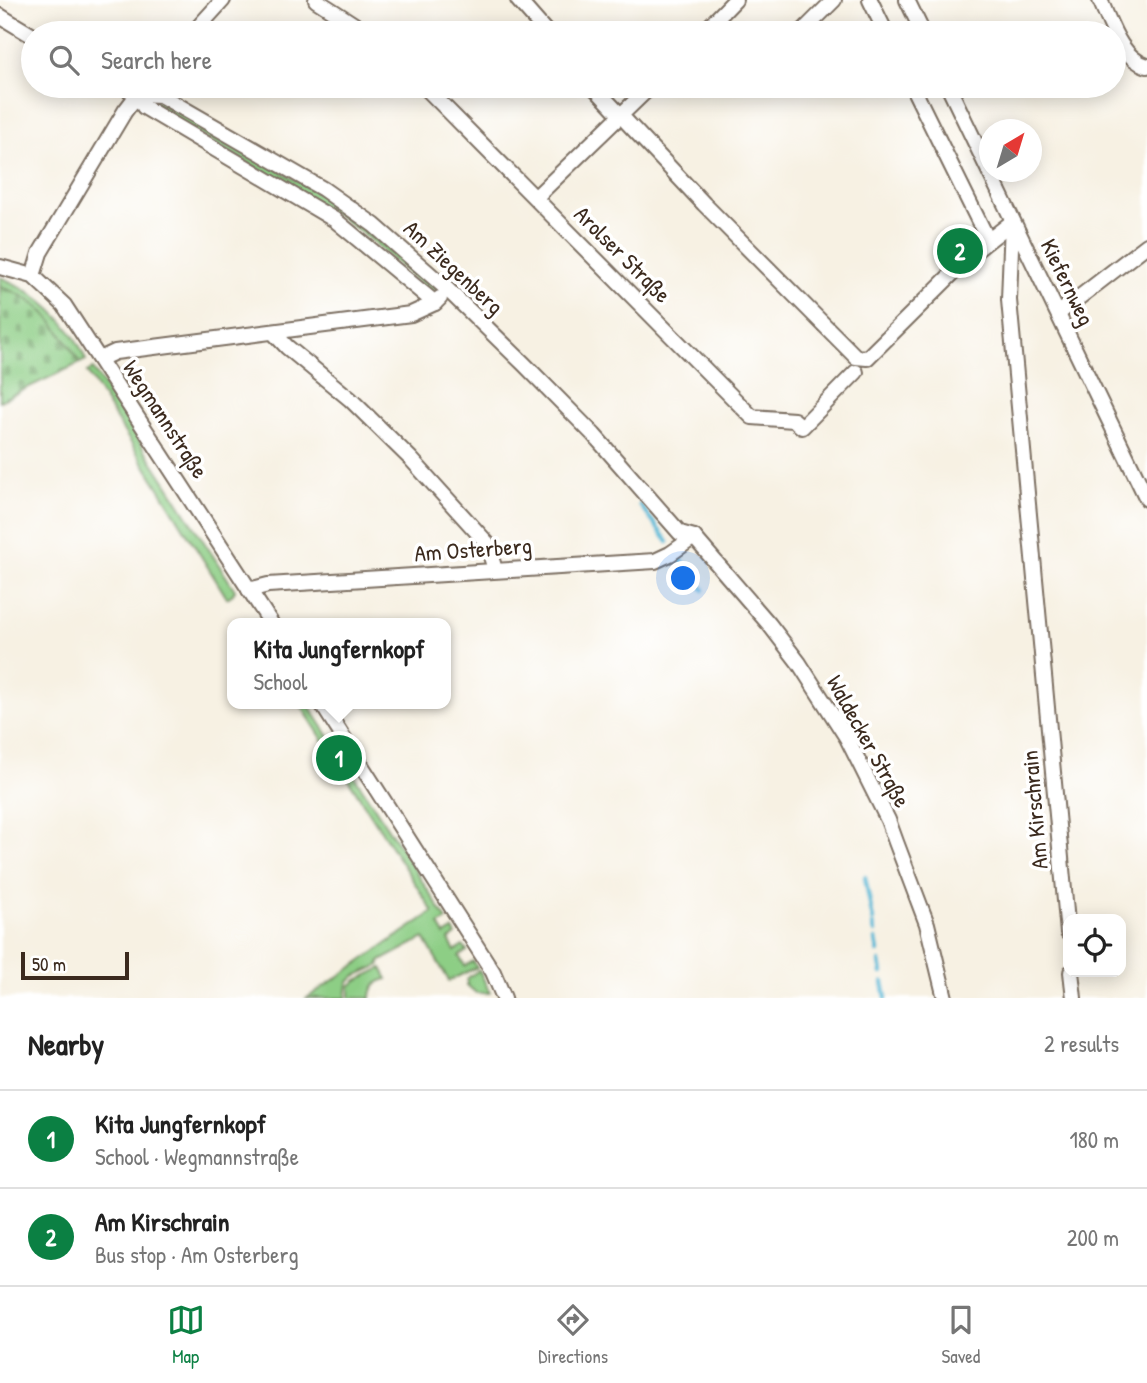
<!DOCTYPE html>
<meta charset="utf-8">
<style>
:root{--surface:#fff;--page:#f6f6f6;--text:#222;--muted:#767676;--line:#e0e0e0;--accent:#0b8043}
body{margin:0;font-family:"Patrick Hand",sans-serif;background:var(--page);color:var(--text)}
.controls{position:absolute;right:21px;bottom:21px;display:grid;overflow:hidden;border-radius:14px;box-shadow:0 4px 18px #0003}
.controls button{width:63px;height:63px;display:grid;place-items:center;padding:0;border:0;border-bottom:2px solid var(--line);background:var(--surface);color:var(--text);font:35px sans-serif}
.compass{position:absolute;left:979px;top:119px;width:63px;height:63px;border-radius:50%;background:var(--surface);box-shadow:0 4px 18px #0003;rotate:38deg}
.scale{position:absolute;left:21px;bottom:18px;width:108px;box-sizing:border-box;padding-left:7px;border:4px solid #3b2a1e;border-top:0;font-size:19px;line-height:24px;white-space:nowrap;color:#3b2a1e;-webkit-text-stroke:5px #fff;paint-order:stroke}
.you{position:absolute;left:684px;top:579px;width:24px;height:24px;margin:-18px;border:5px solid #fff;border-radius:50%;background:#1a73e8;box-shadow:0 0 0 10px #1a73e833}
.badge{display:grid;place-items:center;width:46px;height:46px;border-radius:50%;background:var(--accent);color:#fff;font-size:23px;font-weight:700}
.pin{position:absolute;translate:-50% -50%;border:4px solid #fff;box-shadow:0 2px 7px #0006}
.popup{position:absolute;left:227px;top:618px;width:224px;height:91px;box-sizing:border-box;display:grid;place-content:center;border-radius:14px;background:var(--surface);filter:drop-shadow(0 2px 5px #0005);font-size:23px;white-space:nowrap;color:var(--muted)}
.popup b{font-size:26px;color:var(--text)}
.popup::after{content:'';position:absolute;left:50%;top:100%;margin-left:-14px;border:14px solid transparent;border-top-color:var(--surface)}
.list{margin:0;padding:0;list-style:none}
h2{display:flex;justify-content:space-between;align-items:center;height:91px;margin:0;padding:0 28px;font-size:30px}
h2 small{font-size:23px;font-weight:400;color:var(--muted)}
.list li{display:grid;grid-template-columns:46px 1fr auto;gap:21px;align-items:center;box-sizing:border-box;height:98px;padding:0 28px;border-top:2px solid var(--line)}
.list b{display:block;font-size:26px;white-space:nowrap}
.list p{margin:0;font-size:23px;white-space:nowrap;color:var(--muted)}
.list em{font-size:23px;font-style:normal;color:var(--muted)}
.icon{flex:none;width:38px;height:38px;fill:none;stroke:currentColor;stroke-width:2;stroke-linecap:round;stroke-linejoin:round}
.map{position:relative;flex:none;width:1147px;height:998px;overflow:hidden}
.search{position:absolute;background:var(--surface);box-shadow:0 4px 18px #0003;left:21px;right:21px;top:21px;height:77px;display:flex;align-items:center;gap:18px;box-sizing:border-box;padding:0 24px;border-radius:38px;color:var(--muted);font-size:26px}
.sheet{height:287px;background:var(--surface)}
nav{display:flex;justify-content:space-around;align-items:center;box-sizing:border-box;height:98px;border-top:2px solid var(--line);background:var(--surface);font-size:19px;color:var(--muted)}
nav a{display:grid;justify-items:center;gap:4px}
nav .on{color:var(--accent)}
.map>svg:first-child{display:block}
</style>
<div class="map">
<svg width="1147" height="998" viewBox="0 0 1147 998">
<defs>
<pattern id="cemetery-stones" width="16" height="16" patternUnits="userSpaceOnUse" patternTransform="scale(1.75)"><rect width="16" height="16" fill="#8dce85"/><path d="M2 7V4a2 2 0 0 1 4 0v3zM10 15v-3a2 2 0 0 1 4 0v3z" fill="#74a76c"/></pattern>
</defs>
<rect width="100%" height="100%" fill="#fff"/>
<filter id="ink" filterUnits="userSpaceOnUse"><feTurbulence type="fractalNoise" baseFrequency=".0143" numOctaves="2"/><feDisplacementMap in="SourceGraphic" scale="14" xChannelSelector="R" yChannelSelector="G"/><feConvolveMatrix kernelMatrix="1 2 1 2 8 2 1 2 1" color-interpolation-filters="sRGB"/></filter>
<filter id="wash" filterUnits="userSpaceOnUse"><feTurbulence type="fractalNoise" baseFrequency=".00686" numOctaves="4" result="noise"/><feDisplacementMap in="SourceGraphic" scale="28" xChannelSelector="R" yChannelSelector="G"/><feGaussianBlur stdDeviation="1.57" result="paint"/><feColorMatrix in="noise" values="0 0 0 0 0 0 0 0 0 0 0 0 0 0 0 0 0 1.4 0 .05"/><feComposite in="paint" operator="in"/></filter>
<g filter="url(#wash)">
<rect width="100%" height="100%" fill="#f7f1e3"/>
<g fill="#8dce85" stroke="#647c52" stroke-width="2">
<polygon points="154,99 320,194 371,229 438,288 437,291 432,294 366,236 337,215 150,105"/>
<path d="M0,277C38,292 71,322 86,360L80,363C57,327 43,301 0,287Z"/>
<polygon points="93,369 235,590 233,594 227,598 87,372"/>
<polygon points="300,704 308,704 447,920 439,925 445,935 453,930 456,935 449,940 455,951 463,946 467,951 459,956 465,966 473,961 477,967 449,981 424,938 379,962 380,965 355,976 348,983 346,998 307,998 433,912"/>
<path d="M382,968L388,979C377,981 371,987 371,998H350V986L357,980Z"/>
<polygon points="479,970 490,993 476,993 467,985 467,978"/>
</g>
<path fill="url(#cemetery-stones)" stroke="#647c52" stroke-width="2" d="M0,287C43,300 57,327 80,363L0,401Z"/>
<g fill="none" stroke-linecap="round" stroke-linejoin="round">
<g stroke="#56b8d5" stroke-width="4.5">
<polyline points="640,505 668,542"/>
<polyline points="680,559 704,590"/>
<polyline points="865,877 873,920"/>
<polyline points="873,925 875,932"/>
<polyline points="876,940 878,951"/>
<polyline points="880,962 882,973"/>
<polyline points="883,982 886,998"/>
</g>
</g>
</g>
<g filter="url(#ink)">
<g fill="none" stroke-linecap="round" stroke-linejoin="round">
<g stroke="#7d7063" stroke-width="18">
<g id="minor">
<polyline points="316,0 367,33"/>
<polyline points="518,0 547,33"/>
<polyline points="870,0 886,33"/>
<polyline points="907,0 923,33"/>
<path d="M1100,0C1111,24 1120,57 1147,66"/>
<polyline points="0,16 33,36"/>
<polyline points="193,33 223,0"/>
<polyline points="703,33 735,0"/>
<polyline points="801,33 834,0"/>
<polyline points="122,86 137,94 160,95 323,189 374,225 448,290 524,364 594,435 680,533 694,537"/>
<polyline points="424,86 752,417 794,420 802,427 856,372"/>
<polyline points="593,86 704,204 856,357 867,358 974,252 1012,222"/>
<polyline points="912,86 988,240"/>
<polyline points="948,86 1147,499"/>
<polyline points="137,94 144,107 335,220 435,303"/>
<polyline points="536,197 651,86"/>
<polyline points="1012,222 1009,300 1068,933"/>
<polyline points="0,267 33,276 64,305 271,623"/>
<polyline points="33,276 40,253 125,111 141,90"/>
<polyline points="1059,313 1147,245"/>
<polyline points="273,332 287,347 350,399 411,459 487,543 495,570"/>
<polyline points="100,359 115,352 411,314 435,303 440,298"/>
<polyline points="694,537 769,624 799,663 847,738 888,820 896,842 927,924 945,998"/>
<polyline points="249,590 268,585 655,561 670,554 694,537"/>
<polyline points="322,704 493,972 504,998"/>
<polyline points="1071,972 1074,998"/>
</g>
</g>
<use href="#minor" stroke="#fff" stroke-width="14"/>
</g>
</g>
<g text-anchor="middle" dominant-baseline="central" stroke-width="7" stroke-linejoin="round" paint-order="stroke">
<g font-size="23" fill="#3b2a1e" stroke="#fff">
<text transform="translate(623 254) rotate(45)">Arolser Straße</text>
<text transform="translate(454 267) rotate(43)">Am Ziegenberg</text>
<text transform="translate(1068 282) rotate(64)">Kiefernweg</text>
<text transform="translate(166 419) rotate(57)">Wegmannstraße</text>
<text transform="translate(473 549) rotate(-4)">Am Osterberg</text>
<text transform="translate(869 741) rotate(61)">Waldecker Straße</text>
<text transform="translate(1034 810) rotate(-95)">Am Kirschrain</text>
</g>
</g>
</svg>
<div class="controls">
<button><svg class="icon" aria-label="locate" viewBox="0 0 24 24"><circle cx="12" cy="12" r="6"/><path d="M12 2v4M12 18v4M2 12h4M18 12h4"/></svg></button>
</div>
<svg class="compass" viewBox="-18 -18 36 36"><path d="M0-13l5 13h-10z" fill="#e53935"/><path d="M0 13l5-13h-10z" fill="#767676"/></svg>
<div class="scale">50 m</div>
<div class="you"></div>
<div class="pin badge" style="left:339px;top:758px">1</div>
<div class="popup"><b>Kita Jungfernkopf</b>School</div>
<div class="pin badge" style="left:960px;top:251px">2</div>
<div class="search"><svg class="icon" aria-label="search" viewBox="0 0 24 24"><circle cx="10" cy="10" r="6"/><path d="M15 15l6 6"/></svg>Search here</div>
</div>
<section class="sheet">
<h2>Nearby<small>2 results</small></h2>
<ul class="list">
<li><span class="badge">1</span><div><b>Kita Jungfernkopf</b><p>School · Wegmannstraße</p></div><em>180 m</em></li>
<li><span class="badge">2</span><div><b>Am Kirschrain</b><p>Bus stop · Am Osterberg</p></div><em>200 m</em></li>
</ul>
</section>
<nav>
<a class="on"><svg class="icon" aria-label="map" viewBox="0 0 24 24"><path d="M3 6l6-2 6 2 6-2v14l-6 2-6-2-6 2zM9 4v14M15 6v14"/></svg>Map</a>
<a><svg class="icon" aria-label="directions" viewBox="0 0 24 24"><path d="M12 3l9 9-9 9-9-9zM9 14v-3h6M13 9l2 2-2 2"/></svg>Directions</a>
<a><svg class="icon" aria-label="saved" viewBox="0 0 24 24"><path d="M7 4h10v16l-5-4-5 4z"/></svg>Saved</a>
</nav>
